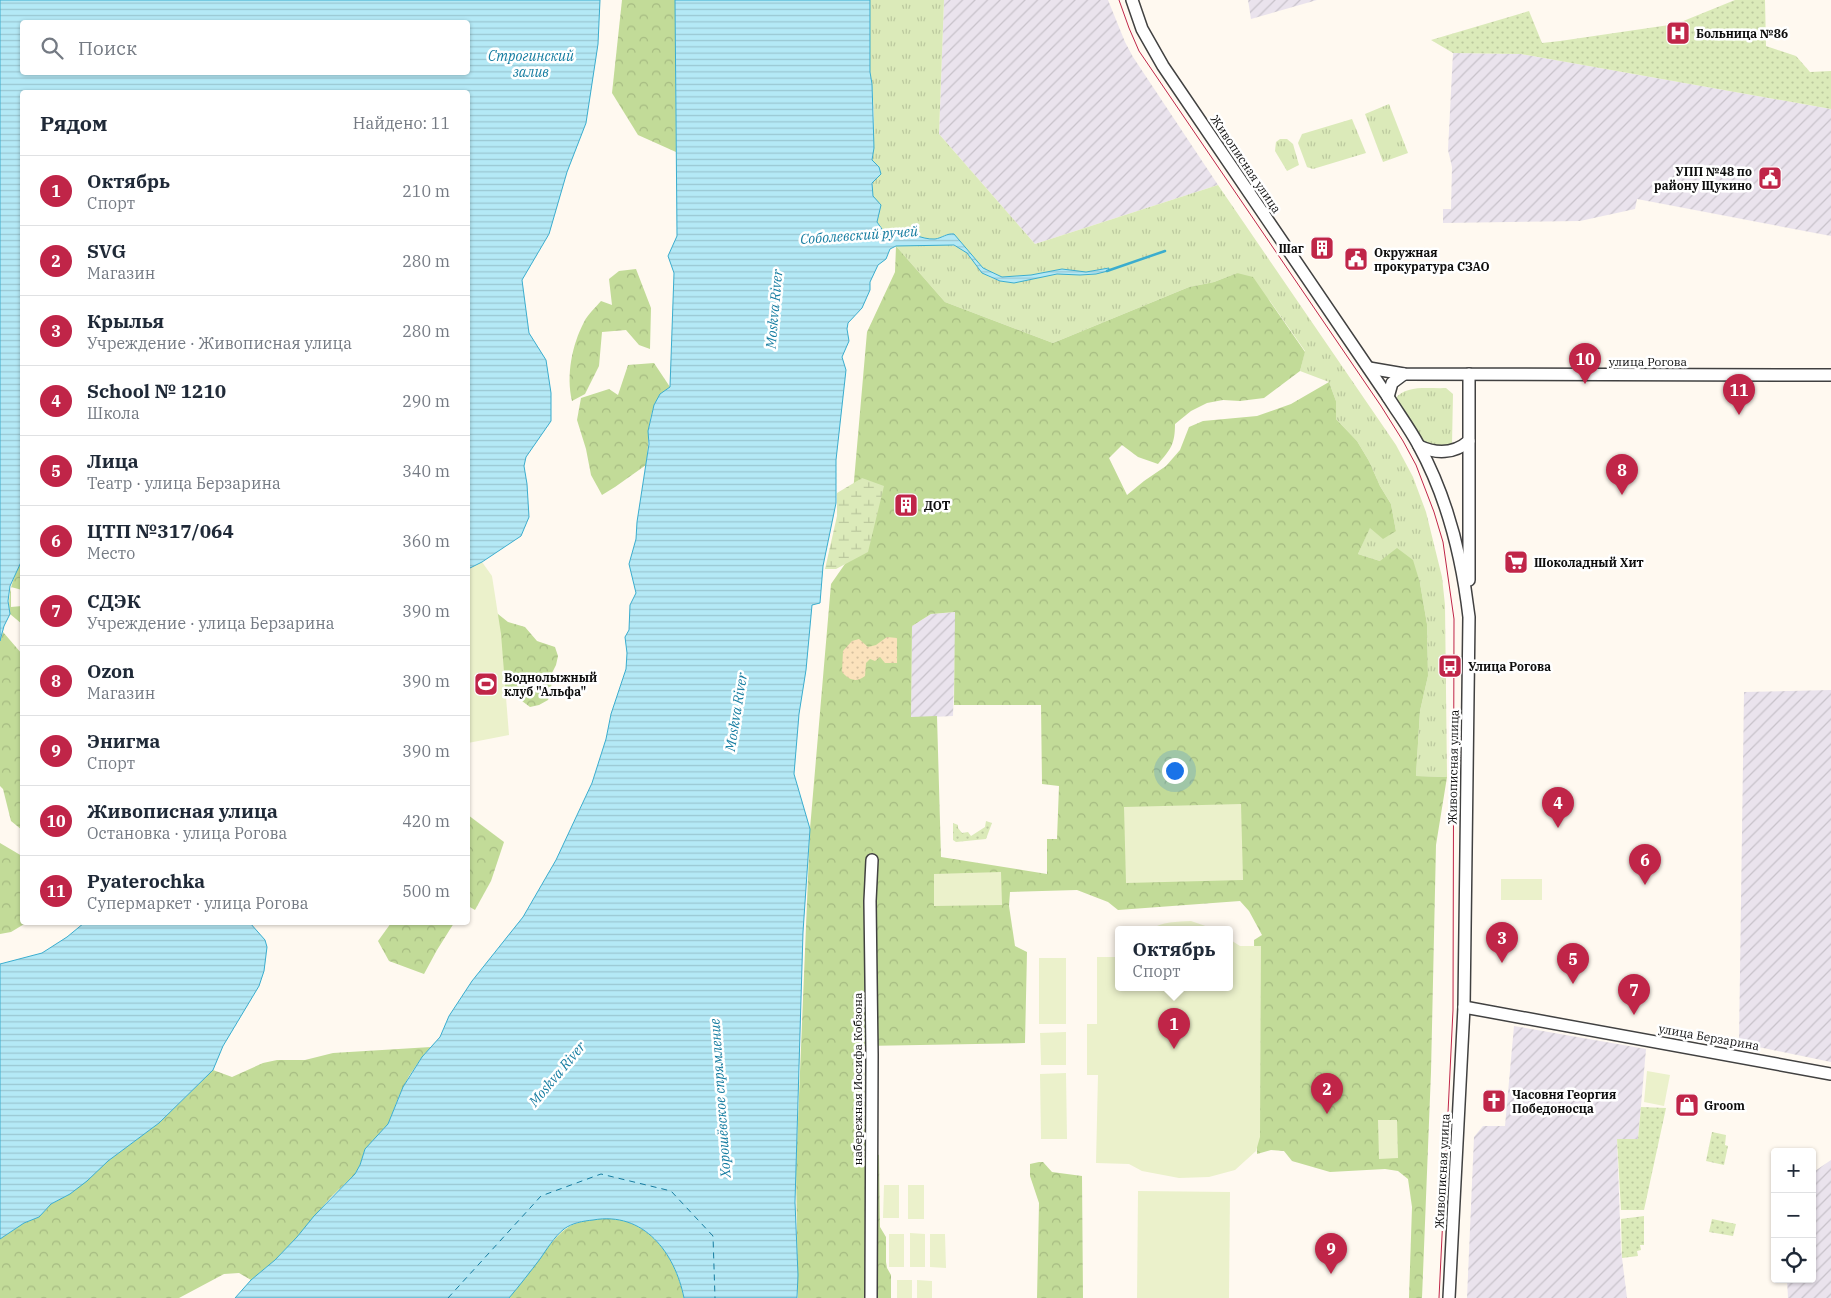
<!DOCTYPE html>
<html lang="ru">
<meta charset="utf-8">
<style>
:root{--surface:#fff;--page:#f2f2f3;--text:#1f2937;--muted:#747a83;--line:#e0e1e3;--accent:#c02548}
body{margin:0;font-family:"IBM Plex Serif",serif;background:var(--page);color:var(--text)}
.controls{position:absolute;right:15px;bottom:15px;display:grid;overflow:hidden;border-radius:5px;box-shadow:0 1px 4px #0004}
.controls button{width:45px;height:45px;display:grid;place-items:center;padding:0;border:0;border-bottom:1px solid var(--line);background:var(--surface);color:var(--text);font:25px sans-serif}
.you{position:absolute;left:1174px;top:770px;width:18px;height:18px;margin:-12px;border:4px solid #fff;border-radius:50%;background:#1a73e8;box-shadow:0 0 0 8px #1a73e833}
.badge{display:grid;place-items:center;width:32px;height:32px;border-radius:50%;background:var(--accent);color:#fff;font-size:16px;font-weight:700}
.pin{position:absolute;translate:-50% -41px;filter:drop-shadow(0 1px 2px #0008)}
.pin::after{content:'';position:absolute;top:26px;width:18px;height:15px;background:inherit;clip-path:polygon(0 0,100% 0,50% 100%)}
.popup{position:absolute;left:1115px;top:926px;width:118px;height:65px;box-sizing:border-box;display:grid;place-content:center;border-radius:5px;background:var(--surface);filter:drop-shadow(0 1px 4px #0005);font-size:16px;white-space:nowrap;color:var(--muted)}
.popup b{font-size:19px;color:var(--text)}
.popup::after{content:'';position:absolute;left:50%;top:100%;margin-left:-10px;border:10px solid transparent;border-top-color:var(--surface)}
.list{margin:0;padding:0;list-style:none}
h2{display:flex;justify-content:space-between;align-items:center;height:65px;margin:0;padding:0 20px;font-size:21px}
h2 small{font-size:16px;font-weight:400;color:var(--muted)}
.list li{display:grid;grid-template-columns:32px 1fr auto;gap:15px;align-items:center;box-sizing:border-box;height:70px;padding:0 20px;border-top:1px solid var(--line)}
.list b{display:block;font-size:19px;white-space:nowrap}
.list p{margin:0;font-size:16px;white-space:nowrap;color:var(--muted)}
.list em{font-size:16px;font-style:normal;color:var(--muted)}
.icon{flex:none;width:28px;height:28px;fill:none;stroke:currentColor;stroke-width:2;stroke-linecap:round;stroke-linejoin:round}
.map{position:relative;flex:none;width:1831px;height:1298px;overflow:hidden}
.search{position:absolute;background:var(--surface);box-shadow:0 1px 4px #0004;left:20px;top:20px;width:450px;height:55px;display:flex;align-items:center;gap:12px;box-sizing:border-box;padding:0 18px;border-radius:5px;color:var(--muted);font-size:19px}
.panel{position:absolute;background:var(--surface);box-shadow:0 1px 4px #0004;left:20px;top:90px;width:450px;height:835px;border-radius:5px}
.map>svg:first-child{display:block}
</style>
<div class="map">
<svg width="1831" height="1298" viewBox="0 0 1831 1298">
<defs>
<pattern id="industrial-furrows" width="10" height="10" patternUnits="userSpaceOnUse" patternTransform="scale(1.25)"><rect width="10" height="10" fill="#eae3ed"/><path d="M-1 1l2-2M0 10L10 0M9 11l2-2" fill="none" stroke="#c8c2ca"/></pattern>
<pattern id="grass-tufts" width="24" height="20" patternUnits="userSpaceOnUse" patternTransform="scale(1.25)"><rect width="24" height="20" fill="#dbeab9"/><path d="M3 7l-1-3M5 7V3M7 7l1-3M15 17l-1-3M17 17v-4M19 17l1-3" fill="none" stroke="#bbc89e"/></pattern>
<pattern id="forest-crowns" width="20" height="18" patternUnits="userSpaceOnUse" patternTransform="scale(1.25)"><rect width="20" height="18" fill="#c2db98"/><path d="M2 6a3 3 0 1 1 6 0M12 15a3 3 0 1 1 6 0" fill="none" stroke="#a6bb82"/></pattern>
<pattern id="wetland-marsh" width="20" height="14" patternUnits="userSpaceOnUse" patternTransform="scale(1.25)"><rect width="20" height="14" fill="#dbeab9"/><path d="M1 5h8M5 5V1M11 12h8M15 12V8" fill="none" stroke="#bbc89e"/></pattern>
<pattern id="sand-dots" width="8" height="8" patternUnits="userSpaceOnUse" patternTransform="scale(1.25)"><rect width="8" height="8" fill="#fbe2bc"/><path d="M2 2h.1M6 6h.1" fill="none" stroke="#d6c1a0" stroke-width="1.8" stroke-linecap="round"/></pattern>
<pattern id="park-dots" width="8" height="8" patternUnits="userSpaceOnUse" patternTransform="scale(1.25)"><rect width="8" height="8" fill="#dbeab9"/><path d="M2 2h.1M6 6h.1" fill="none" stroke="#bbc89e" stroke-width="1.8" stroke-linecap="round"/></pattern>
<pattern id="water-rules" width="6" height="5" patternUnits="userSpaceOnUse" patternTransform="scale(1.25)"><rect width="6" height="5" fill="#b4e9f6"/><path d="M0 2.5h6" fill="none" stroke="#9ac7d2"/></pattern>
</defs>
<rect width="100%" height="100%" fill="#fff9f0"/>
<g fill="url(#industrial-furrows)">
<polygon points="944,0 1108,0 1125,42 1133,57 1218,185 1035,244 939,134"/>
<polygon points="1248,0 1317,0 1251,19"/>
<polygon points="1453,53 1521,54 1831,109 1831,236 1637,199 1635,209 1580,221 1443,223 1443,209 1451,209 1452,167 1448,150"/>
<polygon points="956,612 953,716 911,718 912,626 931,614"/>
<polygon points="1831,690 1831,1062 1739,1043 1744,692"/>
<polygon points="1514,1026 1646,1049 1638,1139 1617,1139 1621,1250 1627,1298 1467,1298 1474,1137 1483,1126 1505,1126"/>
<polygon points="1831,1160 1831,1298 1788,1298 1787,1279 1812,1279 1812,1272 1815,1272 1812,1248 1812,1173"/>
</g>
<g fill="url(#grass-tufts)">
<path d="M870,0H944L939,134L1035,244L1218,185L1396,445L1413,477L1426,512L1442,577L1445,605L1447,777L1416,776L1420,711L1428,676L1427,624L1420,583L1380,561L1358,554L1370,527L1396,531L1391,504L1380,486L1369,461L1357,441L1336,419V401L1329,382L1300,371L1305,351L1270,301L1237,273L1214,282L1189,287L1053,343L945,302L896,246C912,243 952,241 964,250C979,262 977,275 1001,281C1020,286 1038,274 1057,274C1079,273 1088,279 1109,268L1085,272L1062,269L1031,275L1002,277L983,268L953,234C946,233 942,238 935,239C924,240 914,234 903,233C897,232 891,233 884,232L877,222C879,207 870,196 873,182C874,177 877,171 879,167L872,161C876,140 874,94 870,72Z"/>
<polygon points="1389,104 1408,153 1383,162 1365,114"/>
<polygon points="1352,119 1366,153 1313,169 1307,167 1298,143 1302,134"/>
<polygon points="1280,139 1287,139 1293,144 1299,165 1287,171 1275,151 1276,142"/>
<path d="M1446,388L1453,394L1452,445L1450,447L1424,445L1395,399C1406,384 1429,389 1446,388Z"/>
</g>
<g fill="url(#forest-crowns)" fill-rule="evenodd">
<polygon points="622,0 675,0 676,152 638,135 612,93"/>
<path d="M896,246L945,302L1053,343L1189,287L1214,282L1237,273L1253,277L1305,352L1300,371L1264,398L1240,401L1223,400L1207,403L1191,411L1175,424C1175,444 1171,449 1158,464L1138,457L1122,445L1109,458L1127,495L1144,481L1166,466L1180,450L1189,427L1203,421L1257,416L1291,404L1329,382L1336,401V419L1357,441L1369,461L1380,486L1391,504L1396,531L1383,539L1370,528L1358,554L1380,561L1397,548L1413,560L1420,583L1427,624L1428,676L1420,711L1416,776L1447,777L1436,845L1431,1072L1422,1298H1409L1412,1207L1408,1179L1398,1171L1385,1169L1330,1172L1292,1161L1284,1151L1271,1150L1257,1154L1254,940L1262,935L1249,911L1240,901L1118,910L1108,902L1077,890L1010,892L1009,906L1015,946L1027,952L1025,1043L864,1046L865,1142C867,1150 871,1152 879,1155L880,1227L886,1237V1262L887,1268L891,1275V1298H798L796,1169L810,829L831,584L847,561L867,332L895,272ZM955,612L954,705H1041L1042,784L1059,786L1057,839H1047V874L941,857L937,716L911,717L912,626L931,614Z"/>
<path d="M636,269L651,308L650,349L639,345L626,330L602,332L599,366L585,394L572,401C566,375 572,345 584,322C588,314 596,307 601,301L612,305L609,279L619,271Z"/>
<path d="M654,363L670,387C643,405 651,438 646,465L615,487L602,495L591,475L586,449L577,420L581,398L609,389L618,395L628,365Z"/>
<path d="M22,560V590L11,587V607L22,606V624L10,614C7,594 13,577 22,560Z"/>
<polygon points="493,610 508,622 525,627 537,641 555,647 558,656 556,665 552,673 551,692 548,700 539,705 530,707 522,701 508,687 489,687 468,616"/>
<polygon points="3,632 22,654 22,830 11,821 3,789 0,786 0,641"/>
<polygon points="468,815 504,842 491,881 475,910 468,906"/>
<polygon points="0,843 22,856 22,922 26,923 11,932 0,934"/>
<polygon points="391,923 454,922 454,923 437,950 424,974 389,961 378,941"/>
<polygon points="431,1047 422,1057 409,1076 399,1096 388,1124 365,1149 360,1165 355,1174 331,1197 297,1237 275,1260 251,1280 239,1273 224,1274 179,1298 0,1298 0,1239 24,1223 39,1217 51,1204 70,1194 108,1161 159,1123 213,1070 232,1077 263,1063 277,1060 305,1060 333,1053"/>
<polygon points="1039,1162 1043,1162 1052,1172 1082,1176 1083,1298 1037,1298 1039,1203 1030,1176 1030,1164"/>
<path d="M602,1218C649,1218 675,1255 684,1298H509C524,1280 553,1234 572,1225C581,1221 592,1220 602,1218Z"/>
</g>
<polygon fill="url(#wetland-marsh)" points="862,478 884,486 868,552 836,569 825,569 837,516 837,493"/>
<path fill="url(#sand-dots)" d="M887,637L897,638V663H885L880,657L875,661L870,659L866,663L865,676C856,683 849,680 842,672L843,651L852,641L859,639L868,647L876,645Z"/>
<g fill="url(#park-dots)">
<polygon points="1735,0 1765,0 1766,46 1796,56 1810,72 1831,71 1831,109 1521,54 1453,53 1431,40 1529,11 1542,43 1560,41 1676,24"/>
<polygon points="986,821 992,823 986,839 956,842 953,840 953,823 958,825 958,828 962,833 968,832 971,836 985,827"/>
<polygon points="1641,1107 1666,1108 1644,1210 1621,1210 1617,1139 1638,1139"/>
<polygon points="1712,1132 1726,1135 1725,1145 1728,1146 1724,1165 1706,1161"/>
<polygon points="1644,1216 1644,1245 1640,1245 1641,1250 1637,1251 1638,1256 1622,1258 1621,1219"/>
<polygon points="1712,1219 1736,1224 1733,1236 1709,1232"/>
</g>
<g fill="#ebf1cb">
<polygon points="482,562 492,576 501,634 509,735 468,743 468,569"/>
<polygon points="1241,804 1243,880 1126,883 1124,807"/>
<polygon points="1001,872 1002,905 934,906 934,874"/>
<rect x="1501" y="879" width="41" height="21"/>
<path d="M1191,921L1217,930H1150C1162,921 1177,922 1191,921Z"/>
<polygon points="1229,939 1240,946 1261,946 1260,1137 1256,1151 1235,1170 1209,1177 1179,1178 1142,1171 1129,1164 1096,1163 1098,1075 1087,1075 1087,1024 1097,1024 1097,957 1119,957 1119,988 1229,988"/>
<rect x="1039" y="958" width="27" height="66"/>
<polygon points="1066,1032 1066,1065 1041,1065 1040,1033"/>
<polygon points="1647,1071 1670,1075 1664,1106 1644,1102"/>
<polygon points="1066,1073 1067,1139 1041,1139 1040,1074"/>
<polygon points="1378,1120 1397,1120 1398,1158 1379,1159"/>
<polygon points="884,1185 899,1185 899,1218 883,1218"/>
<rect x="908" y="1185" width="16" height="34"/>
<polygon points="1138,1191 1230,1192 1229,1298 1137,1298"/>
<polygon points="910,1233 925,1234 925,1267 910,1267"/>
<rect x="889" y="1234" width="15" height="33"/>
<polygon points="930,1234 945,1234 946,1268 930,1267"/>
<rect x="897" y="1280" width="15" height="18"/>
<polygon points="917,1280 932,1281 932,1298 917,1298"/>
</g>
<g fill="url(#water-rules)" stroke="#3badce" fill-rule="evenodd">
<path d="M0,0H600L598,44L586,123L567,172L549,234L522,280L529,333L546,360L551,393V421L526,457L524,466L527,484L529,517L521,536L482,562L468,569V92H22V560L10,586L8,601L10,614L4,626L0,641ZM22,22H468V72H22Z"/>
<path d="M675,0H870V72L872,84L874,148L872,160L879,167L881,174L872,183L873,196L881,205L877,222L884,232L894,230L896,234C909,230 921,240 935,239C942,238 947,233 954,234L983,268L1002,277L1031,275L1062,269L1086,272L1109,268L1108,271L1096,274L1080,275L1057,274L1014,283L1000,281L982,273L967,253L954,245L896,246L890,249L886,259L878,265L870,282V290L862,308L848,323L847,329L849,341L842,357L846,370L836,460V503L823,566L820,603L812,605L806,670L799,714L794,774L810,829L803,932L795,1202L798,1275L797,1298H684C675,1253 644,1211 593,1220C583,1221 572,1223 564,1229C554,1237 547,1249 540,1259C530,1272 520,1285 509,1298H235L251,1280L275,1260L297,1237L314,1216L355,1174L360,1165L365,1149L388,1124L403,1087L422,1057L440,1037L449,1016L472,981L523,917L556,860L592,783L606,739L611,714L626,669L627,653L625,637L629,630L630,605L636,593L629,564L636,539L637,522L649,444L648,431L654,405L660,394L670,387L674,273L668,256L677,236Z"/>
<polygon points="84,923 250,923 265,940 267,947 264,971 259,986 223,1046 213,1070 159,1123 108,1161 87,1181 70,1194 51,1204 39,1217 24,1223 0,1239 0,964 42,953 67,937"/>
</g>
<g fill="none" stroke-linecap="round" stroke-linejoin="round">
<polyline stroke="#3badce" stroke-width="2.5" points="1107,271 1165,251"/>
<polyline stroke="#167da1" stroke-width="1" stroke-dasharray="6 5" stroke-linecap="butt" points="448,1298 541,1196 601,1174 671,1191 713,1236 715,1298"/>
<g stroke="#414141" stroke-width="14">
<g id="minor">
<path d="M1132,0L1142,29L1163,66L1388,397C1398,413 1410,429 1419,446C1448,499 1462,557 1469,617L1464,1007L1449,1298"/>
<polyline points="1369,368 1404,374 1831,375"/>
<polyline points="1388,397 1392,383 1404,374"/>
<path d="M1419,446C1436,454 1454,454 1469,441"/>
<polyline points="1469,580 1469,374"/>
<polyline points="1464,1007 1831,1074"/>
<polyline points="871,1298 872,1054 870,901 872,860"/>
</g>
</g>
<use href="#minor" stroke="#fff" stroke-width="11"/>
<polyline stroke="#c02548" stroke-width="1" points="1119,0 1129,28 1139,51 1381,406 1403,441 1416,465 1434,512 1443,542 1454,619 1453,1010 1439,1298"/>
</g>
<defs>
<g id="hospital-square" transform="scale(1.25)"><rect x="-9" y="-9" width="18" height="18" rx="4" fill="#c02548" stroke="#fff"/><path d="M-5-5h3v3.5h4V-5h3V5h-3V1.5h-4V5h-3Z" fill="#fff"/></g>
<g id="civic-square" transform="scale(1.25)"><rect x="-9" y="-9" width="18" height="18" rx="4" fill="#c02548" stroke="#fff"/><path d="M-.6-6.5H3V-4.5H.6V-3L4-1V1h2V6H-6V1h2V-1L-.6-3ZM-1.2 2.5V6h2.4V2.5Z" fill="#fff"/></g>
<g id="building-square" transform="scale(1.25)"><rect x="-9" y="-9" width="18" height="18" rx="4" fill="#c02548" stroke="#fff"/><path d="M-4-6H4V6H1V3H-1V6H-4ZM-2.5-4.3h1.7v1.8h-1.7ZM.8-4.3h1.7v1.8H.8ZM-2.5-1h1.7V.8h-1.7ZM.8-1h1.7V.8H.8Z" fill="#fff"/></g>
<g id="supermarket-square" transform="scale(1.25)"><rect x="-9" y="-9" width="18" height="18" rx="4" fill="#c02548" stroke="#fff"/><path d="M-6-5.5h2.5l.6 2H6L4.5 2H-2.5L-4.4-4H-6ZM-1.5 3.2a1.3 1.3 0 1 0 .1 0ZM3 3.2a1.3 1.3 0 1 0 .1 0Z" fill="#fff"/></g>
<g id="bus-square" transform="scale(1.25)"><rect x="-9" y="-9" width="18" height="18" rx="4" fill="#c02548" stroke="#fff"/><path d="M-5-6H5V4H4V6H2V4H-2V6H-4V4H-5ZM-3.5-4V0h7V-4ZM-3.5 1.2v1.5H-2V1.2ZM2 1.2v1.5H3.5V1.2Z" fill="#fff"/></g>
<g id="stadium-square" transform="scale(1.25)"><rect x="-9" y="-9" width="18" height="18" rx="4" fill="#c02548" stroke="#fff"/><path d="M0-5a6.5 5 0 1 0 0 10a6.5 5 0 1 0 0-10ZM-3.5-1.8h7v3.6h-7Z" fill="#fff"/></g>
<g id="church-square" transform="scale(1.25)"><rect x="-9" y="-9" width="18" height="18" rx="4" fill="#c02548" stroke="#fff"/><path d="M-1.2-6h2.4v3.5h3.3v2.4h-3.3V6h-2.4V-.1h-3.3v-2.4h3.3Z" fill="#fff"/></g>
<g id="shop-square" transform="scale(1.25)"><rect x="-9" y="-9" width="18" height="18" rx="4" fill="#c02548" stroke="#fff"/><path d="M-5-2.5h2.3a2.7 3.5 0 0 1 5.4 0H5L5.5 6h-11ZM-1.5-2.5h3a1.5 2.3 0 0 0-3 0Z" fill="#fff"/></g>
</defs>
<g fill-rule="evenodd">
<use href="#hospital-square" x="1678" y="33"/>
<use href="#civic-square" x="1770" y="178"/>
<use href="#building-square" x="1322" y="248"/>
<use href="#civic-square" x="1356" y="259"/>
<use href="#building-square" x="906" y="505"/>
<use href="#supermarket-square" x="1516" y="562"/>
<use href="#bus-square" x="1450" y="666"/>
<use href="#stadium-square" x="486" y="684"/>
<use href="#church-square" x="1494" y="1101"/>
<use href="#shop-square" x="1687" y="1105"/>
</g>
<g text-anchor="middle" dominant-baseline="central" stroke-width="5" stroke-linejoin="round" paint-order="stroke">
<g font-size="12" font-weight="bold" fill="#0e0e0e" stroke="#fff" text-anchor="start">
<text x="1696" y="33">Больница №86</text>
<text x="1752" y="171" text-anchor="end">УПП №48 по<tspan x="1752" dy="14">району Щукино</tspan></text>
<text x="1304" y="248" text-anchor="end">Шаг</text>
<text x="1374" y="252">Окружная<tspan x="1374" dy="14">прокуратура СЗАО</tspan></text>
<text x="924" y="505">ДОТ</text>
<text x="1534" y="562">Шоколадный Хит</text>
<text x="1468" y="666">Улица Рогова</text>
<text x="504" y="677">Воднолыжный<tspan x="504" dy="14">клуб "Альфа"</tspan></text>
<text x="1512" y="1094">Часовня Георгия<tspan x="1512" dy="14">Победоносца</tspan></text>
<text x="1704" y="1105">Groom</text>
</g>
<g font-size="12" fill="#0e0e0e" stroke="#fff">
<text transform="translate(1246 164) rotate(56)">Живописная улица</text>
<text x="1648" y="361">улица Рогова</text>
<text transform="translate(1453 767) rotate(-89)">Живописная улица</text>
<text transform="translate(1709 1037) rotate(10)">улица Берзарина</text>
<text transform="translate(857 1079) rotate(-90)">набережная Иосифа Кобзона</text>
<text transform="translate(1442 1171) rotate(-87)">Живописная улица</text>
</g>
<g font-size="14" font-style="italic" fill="#167da1" stroke="#fff">
<text x="531" y="56">Строгинский<tspan x="531" dy="16">залив</tspan></text>
<text transform="translate(859 235) rotate(-4)">Соболевский ручей</text>
<text transform="translate(774 309) rotate(-85)">Moskva River</text>
<text transform="translate(736 712) rotate(-81)">Moskva River</text>
<text transform="translate(557 1074) rotate(-50)">Moskva River</text>
<text transform="translate(720 1098) rotate(-94)">Хорошёвское спрямление</text>
</g>
</g>
</svg>
<div class="controls">
<button>+</button>
<button>−</button>
<button><svg class="icon" aria-label="locate" viewBox="0 0 24 24"><circle cx="12" cy="12" r="6"/><path d="M12 2v4M12 18v4M2 12h4M18 12h4"/></svg></button>
</div>
<div class="you"></div>
<div class="pin badge" style="left:1174px;top:1049px">1</div>
<div class="popup"><b>Октябрь</b>Спорт</div>
<div class="pin badge" style="left:1327px;top:1114px">2</div>
<div class="pin badge" style="left:1502px;top:963px">3</div>
<div class="pin badge" style="left:1558px;top:828px">4</div>
<div class="pin badge" style="left:1573px;top:984px">5</div>
<div class="pin badge" style="left:1645px;top:885px">6</div>
<div class="pin badge" style="left:1634px;top:1015px">7</div>
<div class="pin badge" style="left:1622px;top:495px">8</div>
<div class="pin badge" style="left:1331px;top:1274px">9</div>
<div class="pin badge" style="left:1585px;top:384px">10</div>
<div class="pin badge" style="left:1739px;top:415px">11</div>
<div class="search"><svg class="icon" aria-label="search" viewBox="0 0 24 24"><circle cx="10" cy="10" r="6"/><path d="M15 15l6 6"/></svg>Поиск</div>
<section class="panel">
<h2>Рядом<small>Найдено: 11</small></h2>
<ul class="list">
<li><span class="badge">1</span><div><b>Октябрь</b><p>Спорт</p></div><em>210 m</em></li>
<li><span class="badge">2</span><div><b>SVG</b><p>Магазин</p></div><em>280 m</em></li>
<li><span class="badge">3</span><div><b>Крылья</b><p>Учреждение · Живописная улица</p></div><em>280 m</em></li>
<li><span class="badge">4</span><div><b>School № 1210</b><p>Школа</p></div><em>290 m</em></li>
<li><span class="badge">5</span><div><b>Лица</b><p>Театр · улица Берзарина</p></div><em>340 m</em></li>
<li><span class="badge">6</span><div><b>ЦТП №317/064</b><p>Место</p></div><em>360 m</em></li>
<li><span class="badge">7</span><div><b>СДЭК</b><p>Учреждение · улица Берзарина</p></div><em>390 m</em></li>
<li><span class="badge">8</span><div><b>Ozon</b><p>Магазин</p></div><em>390 m</em></li>
<li><span class="badge">9</span><div><b>Энигма</b><p>Спорт</p></div><em>390 m</em></li>
<li><span class="badge">10</span><div><b>Живописная улица</b><p>Остановка · улица Рогова</p></div><em>420 m</em></li>
<li><span class="badge">11</span><div><b>Pyaterochka</b><p>Супермаркет · улица Рогова</p></div><em>500 m</em></li>
</ul>
</section>
</div>
